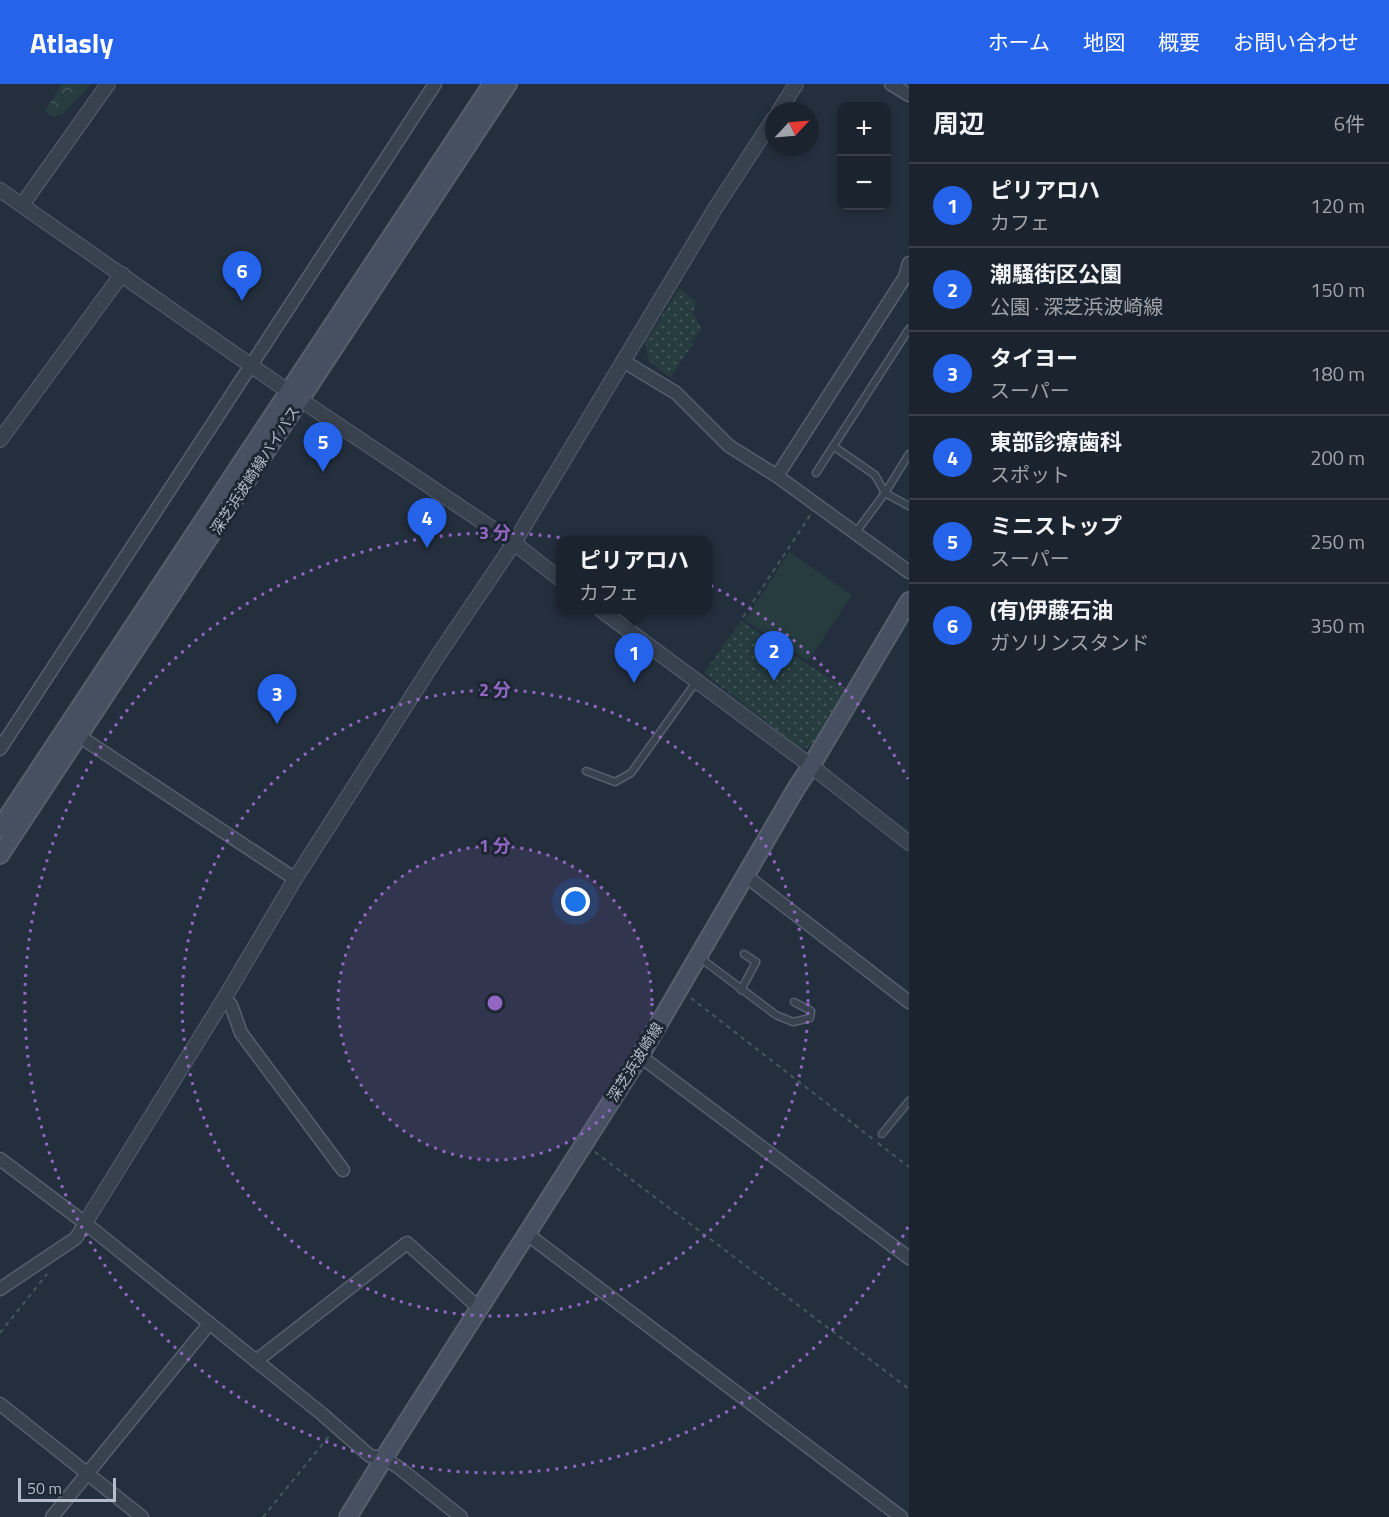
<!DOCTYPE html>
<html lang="ja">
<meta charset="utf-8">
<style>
:root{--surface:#1b232e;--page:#282f3a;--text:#f1f3f6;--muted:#a0a4aa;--line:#39404a;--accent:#2563eb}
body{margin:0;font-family:"Titillium Web","Noto Sans JP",sans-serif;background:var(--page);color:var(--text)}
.controls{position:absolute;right:18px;top:18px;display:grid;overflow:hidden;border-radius:12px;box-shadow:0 3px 9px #0003}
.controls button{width:54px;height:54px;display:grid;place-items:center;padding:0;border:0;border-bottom:2px solid var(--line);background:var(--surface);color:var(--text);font:30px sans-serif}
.compass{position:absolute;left:765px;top:18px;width:54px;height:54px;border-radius:50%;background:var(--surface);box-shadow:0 3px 9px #0003;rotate:64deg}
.scale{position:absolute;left:18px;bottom:15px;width:98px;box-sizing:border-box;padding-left:6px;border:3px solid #b4bcc9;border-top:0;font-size:16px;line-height:21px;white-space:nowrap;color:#b4bcc9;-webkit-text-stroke:4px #1d2633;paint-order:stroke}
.you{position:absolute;left:576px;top:818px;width:21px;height:21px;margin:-15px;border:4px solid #fff;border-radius:50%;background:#1a73e8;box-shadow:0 0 0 9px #1a73e833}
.badge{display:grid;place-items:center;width:39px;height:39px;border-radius:50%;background:var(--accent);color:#fff;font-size:20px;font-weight:700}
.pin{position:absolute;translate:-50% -50px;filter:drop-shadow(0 2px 3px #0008)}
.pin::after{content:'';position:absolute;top:32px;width:21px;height:18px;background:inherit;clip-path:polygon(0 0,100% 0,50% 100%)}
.popup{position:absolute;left:556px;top:452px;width:156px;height:78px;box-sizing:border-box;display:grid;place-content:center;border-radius:12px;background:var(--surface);filter:drop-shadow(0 2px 4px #0005);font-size:20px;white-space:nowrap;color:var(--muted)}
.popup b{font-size:22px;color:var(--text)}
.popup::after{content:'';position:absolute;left:50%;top:100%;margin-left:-12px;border:12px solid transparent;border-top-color:var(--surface)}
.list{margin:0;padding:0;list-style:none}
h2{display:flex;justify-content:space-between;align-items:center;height:78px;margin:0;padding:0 24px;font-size:26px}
h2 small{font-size:20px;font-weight:400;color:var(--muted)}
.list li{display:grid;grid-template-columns:39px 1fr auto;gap:18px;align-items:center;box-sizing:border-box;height:84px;padding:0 24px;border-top:2px solid var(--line)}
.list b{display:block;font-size:22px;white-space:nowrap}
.list p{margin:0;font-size:20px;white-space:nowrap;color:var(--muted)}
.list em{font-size:20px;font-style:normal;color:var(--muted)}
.map{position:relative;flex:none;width:909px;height:1433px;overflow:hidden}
header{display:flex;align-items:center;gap:36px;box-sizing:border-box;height:84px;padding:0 30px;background:var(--accent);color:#fff}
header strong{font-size:28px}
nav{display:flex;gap:33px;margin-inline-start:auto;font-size:21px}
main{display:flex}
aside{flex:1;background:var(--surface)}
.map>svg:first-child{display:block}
</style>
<header>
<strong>Atlasly</strong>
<nav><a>ホーム</a><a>地図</a><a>概要</a><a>お問い合わせ</a></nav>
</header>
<main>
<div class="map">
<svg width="909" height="1433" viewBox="0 0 909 1433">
<defs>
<pattern id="green-dots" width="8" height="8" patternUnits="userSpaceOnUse" patternTransform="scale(1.5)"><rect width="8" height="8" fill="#263c3f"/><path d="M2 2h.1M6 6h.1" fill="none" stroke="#435659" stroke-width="1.8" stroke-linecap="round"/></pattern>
<pattern id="forest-crowns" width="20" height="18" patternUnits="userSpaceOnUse" patternTransform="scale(1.5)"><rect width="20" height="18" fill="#263c3f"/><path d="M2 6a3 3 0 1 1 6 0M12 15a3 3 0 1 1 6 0" fill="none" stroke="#435659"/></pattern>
</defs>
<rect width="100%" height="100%" fill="#242f3e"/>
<g fill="url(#green-dots)">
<polygon points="679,205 697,218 693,228 701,245 691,258 693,260 670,294 649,277 645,258"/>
<polygon points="741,537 846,605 813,661 802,666 704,589"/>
</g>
<polygon fill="url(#forest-crowns)" points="62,0 91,0 63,30 53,33 45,27"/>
<polygon fill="#263c3f" points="789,468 852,511 808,577 745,536"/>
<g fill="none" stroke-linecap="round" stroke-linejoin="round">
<g stroke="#565f6c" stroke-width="9">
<g id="service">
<polyline points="833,362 875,391 885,409 909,422"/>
<polyline points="816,389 909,245"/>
<polyline points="856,448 885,409 909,370"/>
<polyline points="586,687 615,698 631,689 696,598"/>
<polyline points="699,873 776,931 793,938 810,934 811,927 794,918"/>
<polyline points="741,906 756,878 744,870"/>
<polyline points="882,1050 909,1017"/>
</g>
</g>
<g stroke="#565f6c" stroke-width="15">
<g id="minor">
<polyline points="891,0 909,11"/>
<polyline points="623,277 676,309 729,362 777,392 909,488"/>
<polyline points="777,392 905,193 909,179"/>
<polyline points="73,648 295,795"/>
<polyline points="0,665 435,0"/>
<polyline points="746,792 909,918"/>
<polyline points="224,915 231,921 241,949 343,1086"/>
<polyline points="640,972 909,1174"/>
<polyline points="0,1075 85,1139 322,1330 370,1372 384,1374 398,1383 461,1433"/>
<polyline points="527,1150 901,1433"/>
<polyline points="0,1205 76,1154 85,1139"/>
<polyline points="256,1277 407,1159 479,1224"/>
<polyline points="0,1320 142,1433"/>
<polyline points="52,1433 209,1240"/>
</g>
</g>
<g stroke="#565f6c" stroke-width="16">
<g id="tertiary">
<polyline points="779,27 796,0"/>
<polyline points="0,106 289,308 514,459 560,495"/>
<polyline points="22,121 108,0"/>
<polyline points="0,356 122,190"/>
<polyline points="601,526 811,682 909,759"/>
<polyline points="85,1139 224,915 295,795 437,573 514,459 716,123 774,34"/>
</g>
</g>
<g stroke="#565f6c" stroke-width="20">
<g id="secondary">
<polyline points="0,744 492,0"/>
<polyline points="0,771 508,0"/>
<polyline points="348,1433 384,1374 640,972 797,703 811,682 909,517"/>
</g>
</g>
<g stroke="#44595c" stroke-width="2" stroke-dasharray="4.5 4.5" stroke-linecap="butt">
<polyline points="743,533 811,430"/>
<polyline points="691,914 874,1056"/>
<polyline points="878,1059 909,1083"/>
<polyline points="595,1068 909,1305"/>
<polyline points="0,1249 47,1190"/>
<polyline points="263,1433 330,1351"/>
</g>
<use href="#service" stroke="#38414e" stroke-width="6"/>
<use href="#minor" stroke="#38414e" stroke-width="12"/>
<use href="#tertiary" stroke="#38414e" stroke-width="14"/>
<use href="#secondary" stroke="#465061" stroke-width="16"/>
</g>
<circle cx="495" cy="919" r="157" fill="#9266c3" fill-opacity=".12"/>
<g fill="none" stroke="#9266c3" stroke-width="3" stroke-dasharray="3 6">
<circle cx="495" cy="919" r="157"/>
<circle cx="495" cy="919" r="313"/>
<path d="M908 1143A470 470 0 1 1 908 695"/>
</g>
<g text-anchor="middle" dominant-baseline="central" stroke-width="6" stroke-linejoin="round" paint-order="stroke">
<g font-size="15" fill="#b4bcc9" stroke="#1d2633">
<text transform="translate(255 386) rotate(-57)">深芝浜波崎線バイパス</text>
<text transform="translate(635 978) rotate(-58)">深芝浜波崎線</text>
</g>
</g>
<circle cx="495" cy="919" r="9" fill="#9266c3" stroke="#1d2633" stroke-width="3"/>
<g font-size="18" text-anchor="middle" font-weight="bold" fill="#9266c3" stroke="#1d2633" stroke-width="6" stroke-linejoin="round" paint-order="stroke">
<text x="495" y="455">3 分</text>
<text x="495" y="612">2 分</text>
<text x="495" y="768">1 分</text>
</g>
</svg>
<div class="controls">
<button>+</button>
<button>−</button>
</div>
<svg class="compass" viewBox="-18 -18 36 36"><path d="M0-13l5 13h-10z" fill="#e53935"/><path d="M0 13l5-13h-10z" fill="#a0a4aa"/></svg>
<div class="scale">50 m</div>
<div class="you"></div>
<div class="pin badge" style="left:634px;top:599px">1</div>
<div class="popup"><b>ピリアロハ</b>カフェ</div>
<div class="pin badge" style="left:774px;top:597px">2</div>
<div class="pin badge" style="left:277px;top:640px">3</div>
<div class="pin badge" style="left:427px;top:464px">4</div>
<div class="pin badge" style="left:323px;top:388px">5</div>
<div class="pin badge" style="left:242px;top:217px">6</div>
</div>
<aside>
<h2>周辺<small>6件</small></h2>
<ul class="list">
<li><span class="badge">1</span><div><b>ピリアロハ</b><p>カフェ</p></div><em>120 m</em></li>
<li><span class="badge">2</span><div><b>潮騒街区公園</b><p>公園 · 深芝浜波崎線</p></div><em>150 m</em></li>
<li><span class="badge">3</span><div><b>タイヨー</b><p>スーパー</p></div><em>180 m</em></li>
<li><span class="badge">4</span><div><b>東部診療歯科</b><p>スポット</p></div><em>200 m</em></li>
<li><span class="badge">5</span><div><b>ミニストップ</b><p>スーパー</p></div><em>250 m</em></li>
<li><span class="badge">6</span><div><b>(有)伊藤石油</b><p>ガソリンスタンド</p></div><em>350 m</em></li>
</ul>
</aside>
</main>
